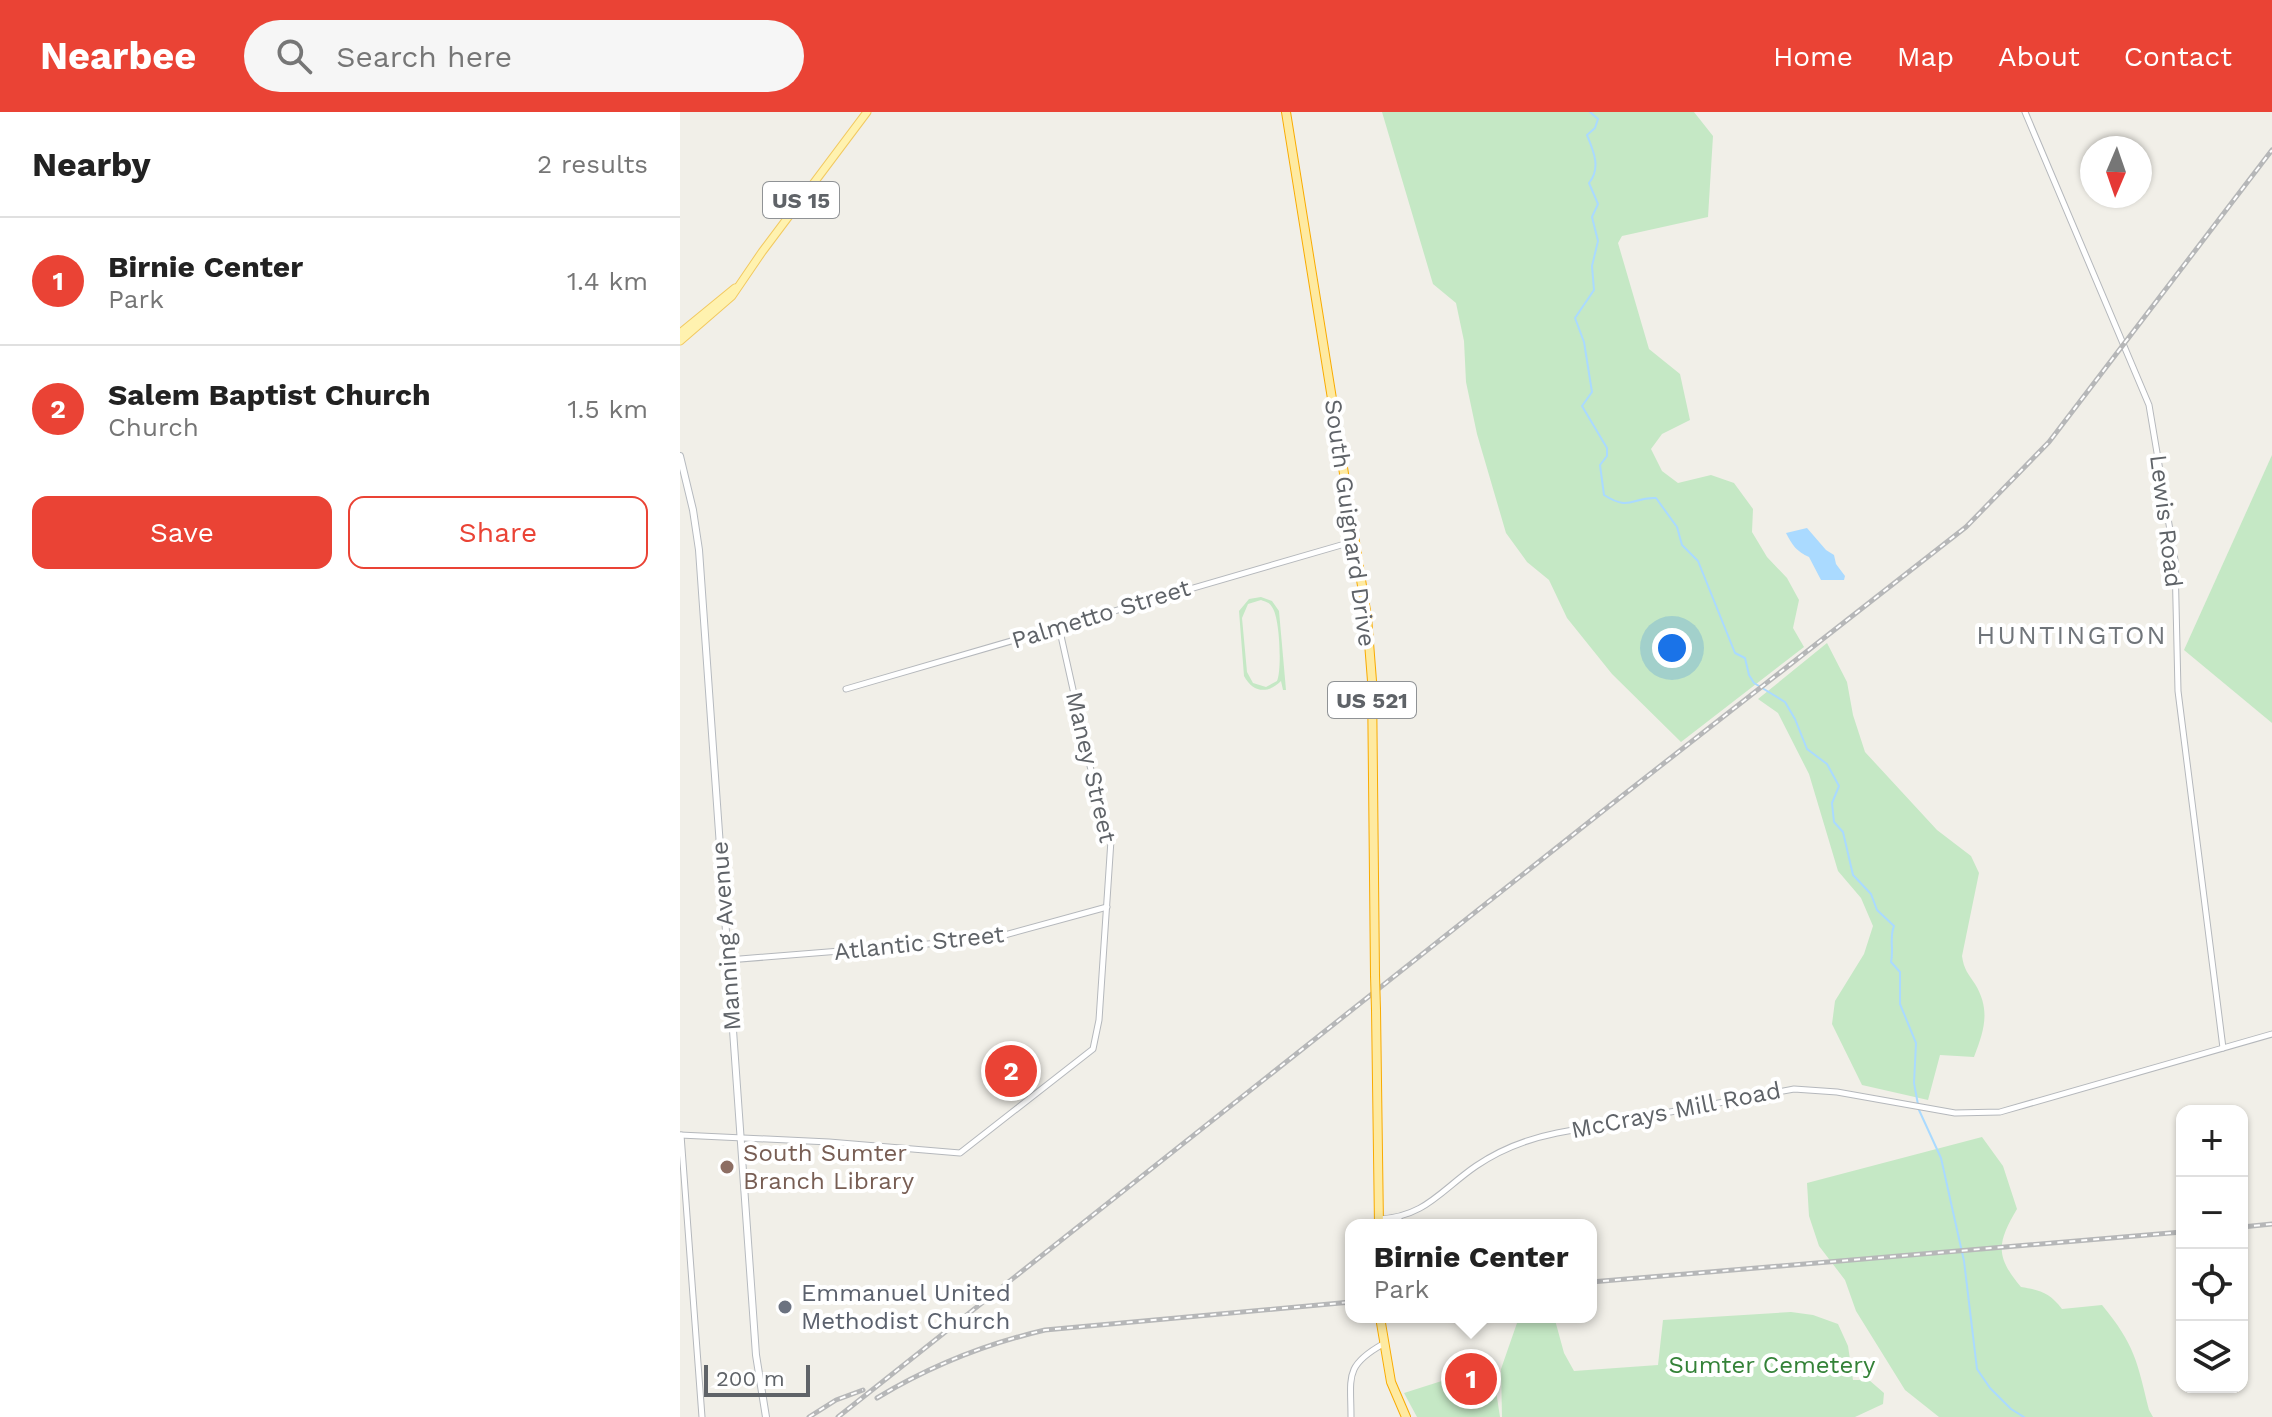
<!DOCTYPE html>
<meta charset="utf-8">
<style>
:root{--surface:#fff;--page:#f6f6f6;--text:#222;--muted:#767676;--line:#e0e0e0;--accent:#ea4335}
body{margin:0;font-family:"Work Sans",sans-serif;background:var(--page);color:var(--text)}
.controls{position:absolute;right:24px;bottom:24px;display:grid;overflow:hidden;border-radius:16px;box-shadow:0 2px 6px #0004}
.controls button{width:72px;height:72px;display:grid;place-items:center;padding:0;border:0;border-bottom:2px solid var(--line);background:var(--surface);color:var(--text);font:40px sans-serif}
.compass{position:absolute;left:1400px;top:24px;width:72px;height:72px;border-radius:50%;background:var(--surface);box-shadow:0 2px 6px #0004;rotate:182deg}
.scale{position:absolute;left:24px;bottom:20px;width:106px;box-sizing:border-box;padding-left:8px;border:4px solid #5f6368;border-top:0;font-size:22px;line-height:28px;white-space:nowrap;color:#5f6368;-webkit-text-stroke:6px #fff;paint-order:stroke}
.you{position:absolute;left:992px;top:536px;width:28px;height:28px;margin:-20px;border:6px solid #fff;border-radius:50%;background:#1a73e8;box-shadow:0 0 0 12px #1a73e833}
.badge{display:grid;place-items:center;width:52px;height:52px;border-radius:50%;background:var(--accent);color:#fff;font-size:26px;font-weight:700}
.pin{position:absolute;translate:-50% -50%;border:4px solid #fff;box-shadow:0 2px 8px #0006}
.popup{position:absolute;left:665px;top:1107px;width:252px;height:104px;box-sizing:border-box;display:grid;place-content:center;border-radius:16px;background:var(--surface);filter:drop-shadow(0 2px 6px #0005);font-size:26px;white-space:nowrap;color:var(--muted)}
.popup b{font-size:30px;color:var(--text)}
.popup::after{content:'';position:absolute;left:50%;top:100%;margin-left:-16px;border:16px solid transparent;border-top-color:var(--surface)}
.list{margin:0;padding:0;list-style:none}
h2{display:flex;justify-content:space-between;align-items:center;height:104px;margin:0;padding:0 32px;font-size:34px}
h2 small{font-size:26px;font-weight:400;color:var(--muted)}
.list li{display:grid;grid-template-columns:52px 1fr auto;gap:24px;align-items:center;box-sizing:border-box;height:128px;padding:0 32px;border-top:2px solid var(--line)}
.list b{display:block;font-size:30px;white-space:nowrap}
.list p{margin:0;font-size:26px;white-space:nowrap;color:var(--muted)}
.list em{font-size:26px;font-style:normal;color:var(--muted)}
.actions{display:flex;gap:16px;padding:24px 32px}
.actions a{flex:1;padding:18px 0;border:2px solid var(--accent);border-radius:16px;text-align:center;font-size:28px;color:var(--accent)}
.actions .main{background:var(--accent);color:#fff}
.icon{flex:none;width:44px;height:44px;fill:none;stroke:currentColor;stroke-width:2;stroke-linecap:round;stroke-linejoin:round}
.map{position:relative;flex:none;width:1592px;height:1305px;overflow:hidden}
header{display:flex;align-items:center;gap:48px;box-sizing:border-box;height:112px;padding:0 40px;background:var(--accent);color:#fff}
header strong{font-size:38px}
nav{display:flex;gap:44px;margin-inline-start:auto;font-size:28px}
.search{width:560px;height:72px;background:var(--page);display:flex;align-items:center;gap:20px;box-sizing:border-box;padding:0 28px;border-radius:44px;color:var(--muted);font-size:30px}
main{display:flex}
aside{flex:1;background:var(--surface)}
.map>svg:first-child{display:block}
</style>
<header>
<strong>Nearbee</strong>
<div class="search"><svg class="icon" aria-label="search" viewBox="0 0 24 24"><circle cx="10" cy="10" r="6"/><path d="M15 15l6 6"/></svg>Search here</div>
<nav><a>Home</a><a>Map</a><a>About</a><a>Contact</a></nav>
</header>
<main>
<aside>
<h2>Nearby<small>2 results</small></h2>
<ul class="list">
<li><span class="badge">1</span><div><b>Birnie Center</b><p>Park</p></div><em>1.4 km</em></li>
<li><span class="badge">2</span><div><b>Salem Baptist Church</b><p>Church</p></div><em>1.5 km</em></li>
</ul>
<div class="actions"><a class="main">Save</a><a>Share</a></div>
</aside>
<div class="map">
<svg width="1592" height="1305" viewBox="0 0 1592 1305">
<rect width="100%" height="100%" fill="#f1efe8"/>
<g fill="#c5e8c5" fill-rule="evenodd">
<polygon points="702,0 1014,0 1033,24 1028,105 942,124 938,131 969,237 1000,262 1010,308 982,322 971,337 982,359 998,371 1031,363 1054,371 1073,397 1072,420 1087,445 1107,466 1119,488 1113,516 1124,535 1001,630 932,562 887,506 869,468 847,450 826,421 797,322 786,270 784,229 776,191 753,172"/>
<polygon points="1592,343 1592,611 1504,538"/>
<path d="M581,485L592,489L599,499L606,578H603L601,569C588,582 573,581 564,564L559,499L569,487ZM581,488C586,490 589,490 592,495C600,505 602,558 597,569L586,575L573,571L567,560L562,506L568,492Z"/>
<path d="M1147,531L1167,570L1173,603L1185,640L1257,718L1291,744L1299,761L1282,844C1284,858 1288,861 1295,872C1311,898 1304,919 1294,945L1260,943L1248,988L1182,973L1152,912L1155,889L1184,842L1193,814L1181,786L1158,759L1129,662L1098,601L1078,587Z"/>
<path d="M1302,1025L1323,1054L1337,1097C1317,1131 1315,1144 1341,1175C1360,1178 1370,1181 1382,1197L1422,1193C1455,1233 1457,1249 1469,1298L1473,1305H1259L1225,1278L1176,1199L1165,1168L1139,1134L1129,1104L1127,1071Z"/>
<polygon points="1111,1200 1133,1203 1158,1212 1168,1234 1173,1268 1189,1268 1204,1281 1203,1292 1175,1305 822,1305 821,1257 837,1211 875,1208 884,1241 894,1259 978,1253 983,1208"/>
<polygon points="812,1253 820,1305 737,1305 724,1281"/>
</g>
<path fill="#aadaff" d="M1127,416L1146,438L1154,443L1156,452L1165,464L1164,468H1141L1129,445C1117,440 1112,433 1106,421Z"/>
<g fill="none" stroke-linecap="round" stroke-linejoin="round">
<path stroke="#aadaff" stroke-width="2" d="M910,0L918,7L915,16L907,23C914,40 921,56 909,71L918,92L912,105L918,129L912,154L914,178L895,206L904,230L912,280L902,294L927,336V344L920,353L924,383C951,400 951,385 976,386L997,415L1002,433L1018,449L1055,541L1065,546L1069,563L1074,571L1105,590L1115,607L1127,637L1147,652L1159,674L1152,691L1154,710L1163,720L1173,763L1191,782L1197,798L1214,814C1209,826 1214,837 1211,850L1220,860V892L1236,931L1234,971L1239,998L1261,1046L1284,1149L1297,1257L1310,1276L1331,1297L1344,1305"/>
<g stroke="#b5b8bc" stroke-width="7">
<g id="tertiary">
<polyline points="1345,0 1469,293 1495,448 1498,579 1543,936"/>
<polyline points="166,577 675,429"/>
<polyline points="48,848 310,827 427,795"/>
<polyline points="0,1023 149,1030 280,1041 413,937 419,908 431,728 415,676 379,515"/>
<polyline points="1,1023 22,1305"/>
<path d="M699,1107C745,1105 761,1078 796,1054C821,1037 847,1027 877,1021L1114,977L1157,980L1275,1001L1320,1000L1592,922"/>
<polyline points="710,1113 719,1106"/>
<path d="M671,1305C671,1265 664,1254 703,1232"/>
</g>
</g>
<g stroke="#b6babf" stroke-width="8">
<polyline id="secondary" points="0,344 13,398 19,438 76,1243 86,1305"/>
</g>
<g stroke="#f2c960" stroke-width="9">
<g id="primary">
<polyline points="0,221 55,176"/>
<polyline points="0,229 52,184 82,140 187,0"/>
</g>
</g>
<g stroke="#f9ab00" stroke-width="10">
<g id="trunk">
<polyline points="606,0 687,505 692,569 695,863"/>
<polyline points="696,898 699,1113"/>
<polyline points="700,1205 711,1270 726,1305"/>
</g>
</g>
<use href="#tertiary" stroke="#fff" stroke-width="5"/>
<use href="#secondary" stroke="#fff" stroke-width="6"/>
<use href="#primary" stroke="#fff2af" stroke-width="7"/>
<use href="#trunk" stroke="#feeaa1" stroke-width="8"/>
<g stroke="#b6b7b8" stroke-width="5">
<g id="rail">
<polyline points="1562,1115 1592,1112"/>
<polyline points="911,1170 1502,1120"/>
<path d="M197,1286C250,1254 305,1232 365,1218L671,1190"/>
<polyline points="129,1305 156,1288 183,1278"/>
<polyline points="158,1305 933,691 1286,415 1369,330 1592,38"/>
</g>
</g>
<use href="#rail" stroke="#fff" stroke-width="2" stroke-dasharray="6" stroke-linecap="butt"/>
<g stroke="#f9ab00" stroke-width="10" stroke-linecap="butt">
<polyline id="trunk-bridge" points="695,863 696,898"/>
</g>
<use href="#trunk-bridge" stroke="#feeaa1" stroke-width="8"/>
</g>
<circle fill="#8d6e63" stroke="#fff" stroke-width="3" cx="47" cy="1055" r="8"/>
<circle fill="#6b7280" stroke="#fff" stroke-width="3" cx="105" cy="1195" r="8"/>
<g text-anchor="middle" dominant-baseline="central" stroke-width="8" stroke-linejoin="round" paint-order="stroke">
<g fill="#fff" stroke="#8f9295" stroke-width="2">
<rect x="83" y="70" width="76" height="36" rx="6"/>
<rect x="648" y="570" width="88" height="36" rx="6"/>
</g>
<g font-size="22" font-weight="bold" fill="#5f6368">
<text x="121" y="88">US 15</text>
<text x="692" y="588">US 521</text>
</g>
<g font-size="24" fill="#5f6368" stroke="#fff">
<text transform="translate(1486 409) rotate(83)">Lewis Road</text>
<text transform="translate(670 411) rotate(82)">South Guignard Drive</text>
<text transform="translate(421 502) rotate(-17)">Palmetto Street</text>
<text transform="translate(411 655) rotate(77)">Maney Street</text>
<text transform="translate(46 824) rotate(-94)">Manning Avenue</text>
<text transform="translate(239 831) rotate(-6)">Atlantic Street</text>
<text transform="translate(996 998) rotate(-11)">McCrays Mill Road</text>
</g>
<g font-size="24" fill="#785e54" stroke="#fff" text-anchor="start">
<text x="63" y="1041">South Sumter<tspan x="63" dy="28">Branch Library</tspan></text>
</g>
<g font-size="24" fill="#5b616d" stroke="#fff" text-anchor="start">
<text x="121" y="1181">Emmanuel United<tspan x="121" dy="28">Methodist Church</tspan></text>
</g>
<g font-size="24" fill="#348238" stroke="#fff">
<text x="1092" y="1253">Sumter Cemetery</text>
</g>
<g font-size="26" letter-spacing="2" fill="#70757a" stroke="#fff">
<text x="1392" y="523">HUNTINGTON</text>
</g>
</g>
</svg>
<div class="controls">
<button>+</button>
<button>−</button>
<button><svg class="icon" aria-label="locate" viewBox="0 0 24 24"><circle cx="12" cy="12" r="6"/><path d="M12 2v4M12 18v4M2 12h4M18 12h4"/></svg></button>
<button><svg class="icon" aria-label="layers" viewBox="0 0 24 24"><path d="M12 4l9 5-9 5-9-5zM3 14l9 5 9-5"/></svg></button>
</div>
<svg class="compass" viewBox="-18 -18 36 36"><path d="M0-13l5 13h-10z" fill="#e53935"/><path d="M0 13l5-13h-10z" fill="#767676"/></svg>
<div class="scale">200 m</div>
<div class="you"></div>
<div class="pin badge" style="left:791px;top:1267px">1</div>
<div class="popup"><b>Birnie Center</b>Park</div>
<div class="pin badge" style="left:331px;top:959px">2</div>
</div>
</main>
